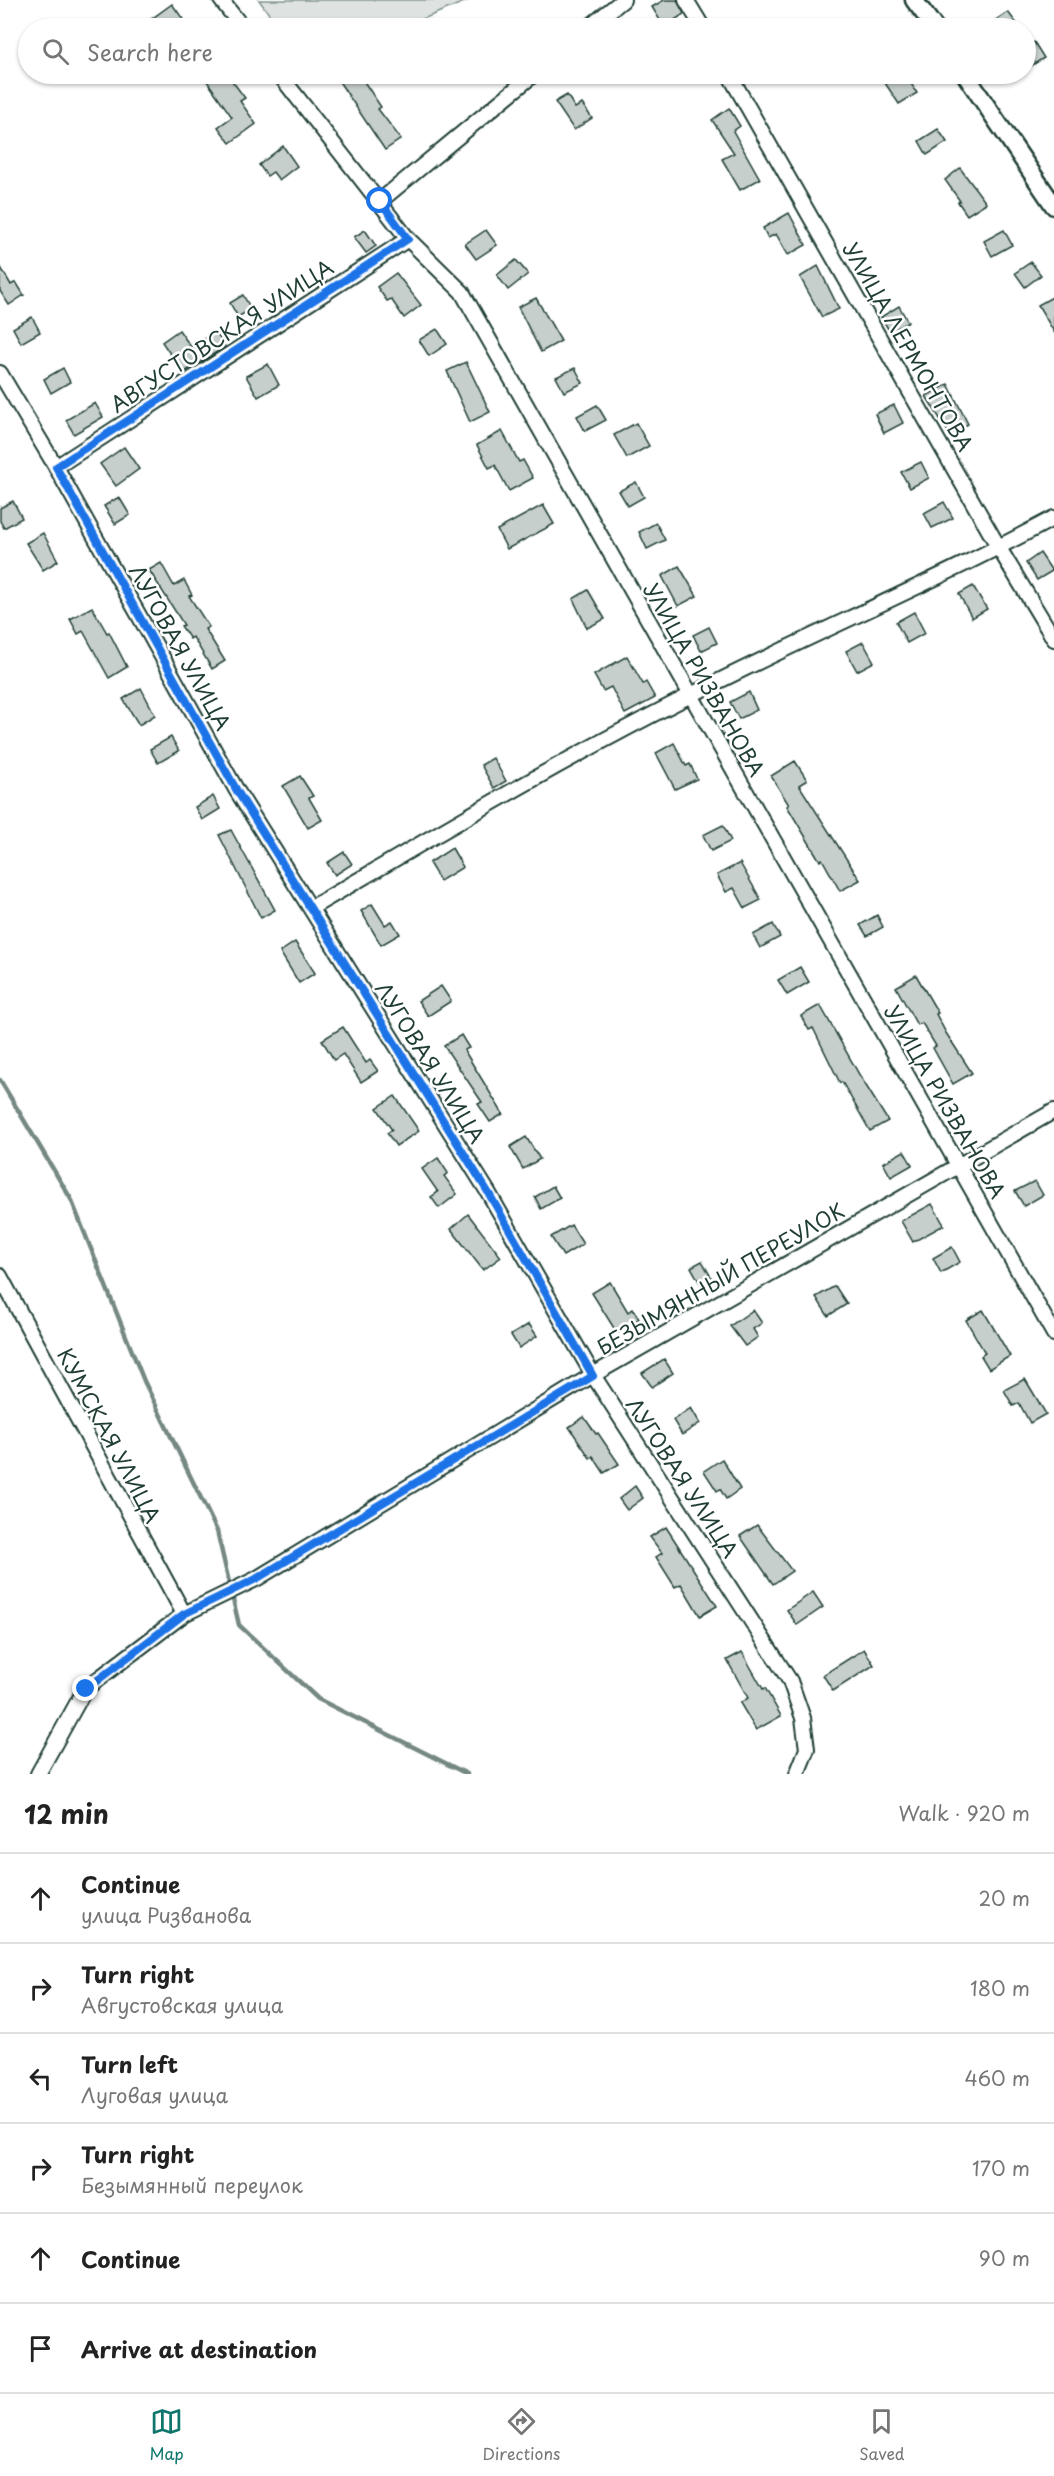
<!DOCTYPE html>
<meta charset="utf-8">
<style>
:root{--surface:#fff;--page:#f6f6f6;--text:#222;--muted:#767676;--line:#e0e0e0;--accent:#0f766e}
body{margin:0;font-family:"Playpen Sans",sans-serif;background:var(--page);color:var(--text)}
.stop{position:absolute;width:18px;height:18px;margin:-14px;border:4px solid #1a73e8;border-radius:50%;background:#fff}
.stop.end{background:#1a73e8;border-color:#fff;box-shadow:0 2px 6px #0008}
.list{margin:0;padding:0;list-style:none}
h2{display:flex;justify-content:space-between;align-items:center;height:78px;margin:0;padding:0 24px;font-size:26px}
h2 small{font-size:20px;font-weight:400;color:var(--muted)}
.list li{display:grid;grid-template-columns:39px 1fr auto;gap:18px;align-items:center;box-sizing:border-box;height:90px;padding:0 24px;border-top:2px solid var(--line)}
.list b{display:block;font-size:22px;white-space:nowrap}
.list p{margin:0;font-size:20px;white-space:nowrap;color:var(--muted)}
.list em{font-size:20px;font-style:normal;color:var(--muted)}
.icon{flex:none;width:33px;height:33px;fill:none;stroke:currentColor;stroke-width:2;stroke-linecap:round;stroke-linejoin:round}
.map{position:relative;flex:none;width:1054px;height:1774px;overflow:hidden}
.search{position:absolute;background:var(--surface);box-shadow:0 2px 4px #0004;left:18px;right:18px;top:18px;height:66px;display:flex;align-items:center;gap:15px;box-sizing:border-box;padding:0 21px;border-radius:33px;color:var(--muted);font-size:22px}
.sheet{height:618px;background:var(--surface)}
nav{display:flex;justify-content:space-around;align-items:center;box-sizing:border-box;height:84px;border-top:2px solid var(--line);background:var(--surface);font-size:16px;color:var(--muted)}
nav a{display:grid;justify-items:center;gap:3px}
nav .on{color:var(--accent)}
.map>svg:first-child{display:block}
</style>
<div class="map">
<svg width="1054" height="1774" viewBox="0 0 1054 1774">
<rect width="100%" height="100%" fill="#fff"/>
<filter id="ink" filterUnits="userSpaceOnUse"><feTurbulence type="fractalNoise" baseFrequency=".0167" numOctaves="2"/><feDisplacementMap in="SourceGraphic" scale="12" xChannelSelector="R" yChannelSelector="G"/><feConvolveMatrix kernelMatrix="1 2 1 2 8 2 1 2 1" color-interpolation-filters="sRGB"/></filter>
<g filter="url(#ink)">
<polygon fill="#dee3e2" stroke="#7e908b" stroke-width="1.5" points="259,0 469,0 401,28 279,28"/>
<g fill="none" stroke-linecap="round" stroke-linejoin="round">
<polyline stroke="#758883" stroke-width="4.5" points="0,1080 71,1199 144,1381 217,1531 239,1625 318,1699 467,1774"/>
</g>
<g fill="#c7cfcc" stroke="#1f3d34" stroke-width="1.5">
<polygon points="664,0 677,0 684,14 664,27 652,7"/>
<polygon points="172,4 183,19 170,28 156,28 150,20"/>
<polygon points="1008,12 1020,28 983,28"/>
<polygon points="1034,42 1044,58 1026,69 1026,48"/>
<polygon points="202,74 227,74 245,98 240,101 256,124 230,143 218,127 232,117"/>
<polygon points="334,74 359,74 381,107 378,109 401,139 385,150"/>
<polygon points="879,74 905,74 917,93 899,104"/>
<polygon points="567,95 575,108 582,104 592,118 574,130 555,102"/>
<polygon points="729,108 740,126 733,131 760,179 740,190 722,159 734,153 712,120"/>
<polygon points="938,129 947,142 927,155 919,141"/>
<polygon points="283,146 297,166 279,180 273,172 267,176 259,165"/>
<polygon points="960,168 986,203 967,215 958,202 960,201 945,180"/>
<polygon points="789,213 806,245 788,255 776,234 768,238 763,228"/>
<polygon points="365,230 376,246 366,253 354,237"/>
<polygon points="486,230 497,245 476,259 465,244"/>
<polygon points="1004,230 1012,245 992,256 984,241"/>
<polygon points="516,260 528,274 508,290 497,275"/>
<polygon points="1031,262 1041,275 1025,287 1015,273"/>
<polygon points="0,266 11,285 16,282 24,295 9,305 0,291"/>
<polygon points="818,266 839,309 822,317 800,277"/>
<polygon points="396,273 421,305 404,318 391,299 387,301 377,287"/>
<polygon points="243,295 251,309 238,317 230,303"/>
<polygon points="1054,296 1054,332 1038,305"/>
<polygon points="536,298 561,341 541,352 518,307"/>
<polygon points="899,306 908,322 890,332 881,317"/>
<polygon points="32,317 40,332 21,343 13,328"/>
<polygon points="437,329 447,344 429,356 419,340"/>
<polygon points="179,330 191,347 216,332 225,347 183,373 162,342"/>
<polygon points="466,362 490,412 470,422 447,371"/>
<polygon points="268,364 279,385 258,397 246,376"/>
<polygon points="63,368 70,382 51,393 44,379"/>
<polygon points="575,368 583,383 564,392 556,377"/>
<polygon points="948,384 968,424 950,435 926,396"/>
<polygon points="95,403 103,417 74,434 66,420"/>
<polygon points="597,405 606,420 585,431 577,416"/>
<polygon points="894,405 903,423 884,433 875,414"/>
<polygon points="636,423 649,446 627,458 614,435"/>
<polygon points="502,431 519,462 523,460 533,478 509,491 495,465 489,468 477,445"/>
<polygon points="124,447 139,469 116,486 100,464"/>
<polygon points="921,462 929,478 910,488 901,472"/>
<polygon points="636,482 644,497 628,506 619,491"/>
<polygon points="119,497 130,515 115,524 104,506"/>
<polygon points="13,501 22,518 4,528 0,521 0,508"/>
<polygon points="944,502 953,518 932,528 924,513"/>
<polygon points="543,505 554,524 507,549 497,530"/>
<polygon points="656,523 665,540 647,549 639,532"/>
<polygon points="43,533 58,561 43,570 26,543"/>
<polygon points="1040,553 1052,571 1037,580 1026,563"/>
<polygon points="161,563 174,586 184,580 192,595 189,596 209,627 205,629 225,661 212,669 193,637 190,639 181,626 184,625 149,570"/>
<polygon points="679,566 697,596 678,606 662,576"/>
<polygon points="973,586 987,609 972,618 959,594"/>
<polygon points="588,590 605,619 587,628 573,599"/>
<polygon points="92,607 107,633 109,632 127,667 109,678 83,631 78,634 70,619"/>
<polygon points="914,612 925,633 907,643 896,622"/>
<polygon points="709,627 717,643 701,651 693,635"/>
<polygon points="863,642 874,662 857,671 846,651"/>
<polygon points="627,656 643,684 646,682 655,698 625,714 611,687 603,691 594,675"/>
<polygon points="141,688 155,715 139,725 123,699"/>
<polygon points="749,692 757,710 739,719 730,702"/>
<polygon points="171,737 179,751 158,763 150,749"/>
<polygon points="674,743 686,766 690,764 697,779 675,789 656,753"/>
<polygon points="493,758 506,781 494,788 481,765"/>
<polygon points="795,761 807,780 799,785 860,880 840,891 822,859 820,861 787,806 789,805 771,776"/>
<polygon points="300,776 313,796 309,798 322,820 308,828 283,786"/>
<polygon points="213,796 220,809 202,820 195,807"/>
<polygon points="723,825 731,841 711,851 703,835"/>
<polygon points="231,830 275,910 261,918 219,835"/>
<polygon points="452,848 463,867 440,881 429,863"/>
<polygon points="344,852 352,864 335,875 327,863"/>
<polygon points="740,863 761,900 745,908 734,888 726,892 717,875"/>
<polygon points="372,904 385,925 392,921 400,934 381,945 361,911"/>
<polygon points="877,915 883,927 867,936 860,925"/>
<polygon points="773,924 780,937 760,948 753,935"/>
<polygon points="295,942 315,973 299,983 280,952"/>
<polygon points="800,967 809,982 787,995 778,980"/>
<polygon points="916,975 938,1013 936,1014 946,1033 972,1073 953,1084 933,1048 936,1046 922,1023 917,1025 896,987"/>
<polygon points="441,986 451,1001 428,1016 418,1001"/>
<polygon points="820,1005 860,1076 888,1121 870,1131 842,1082 840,1083 813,1028 809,1030 801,1016"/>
<polygon points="343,1027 366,1063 370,1060 378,1071 361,1082 343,1054 334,1060 322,1040"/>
<polygon points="461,1035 469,1048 464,1050 503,1114 490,1122 478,1104 482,1102 444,1046"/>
<polygon points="395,1096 419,1131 396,1146 387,1133 392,1130 377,1108"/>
<polygon points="526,1137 540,1159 523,1169 510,1147"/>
<polygon points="904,1151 912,1165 891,1177 883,1163"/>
<polygon points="438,1158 448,1173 444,1176 457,1194 439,1208 431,1197 438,1192 422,1169"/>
<polygon points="1035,1181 1043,1195 1024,1206 1015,1191"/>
<polygon points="553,1186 560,1198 541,1209 535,1197"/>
<polygon points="932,1204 944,1225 913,1242 901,1221"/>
<polygon points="468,1214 501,1257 483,1270 451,1229"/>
<polygon points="571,1225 583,1244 563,1256 551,1237"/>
<polygon points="952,1247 960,1262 941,1273 933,1258"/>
<polygon points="702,1261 711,1277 700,1283 691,1267"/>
<polygon points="610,1282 628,1312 633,1309 639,1319 617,1333 592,1293"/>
<polygon points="835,1286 847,1304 828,1316 816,1297"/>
<polygon points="753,1310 762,1323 753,1329 758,1337 745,1346 730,1326"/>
<polygon points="983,1310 1010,1356 989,1369 981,1356 985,1353 966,1320"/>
<polygon points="529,1324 537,1336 519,1348 511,1335"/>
<polygon points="664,1359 673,1373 652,1387 642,1373"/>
<polygon points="1025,1379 1046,1414 1030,1423 1019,1403 1013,1406 1004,1390"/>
<polygon points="691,1408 700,1423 682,1435 673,1420"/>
<polygon points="584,1417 596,1434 598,1433 619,1464 604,1473 593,1456 590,1458 569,1427"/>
<polygon points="722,1459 740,1489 726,1499 720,1489 717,1491 704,1471"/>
<polygon points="635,1486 643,1498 627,1510 619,1499"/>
<polygon points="757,1525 792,1571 773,1584 740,1536"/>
<polygon points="666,1527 717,1606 700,1616 681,1584 675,1587 656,1557 662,1553 650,1537"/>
<polygon points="813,1592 823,1607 797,1625 787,1610"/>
<polygon points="864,1649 874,1665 833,1691 823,1675"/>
<polygon points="742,1652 763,1689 765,1688 781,1716 756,1730 740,1703 748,1698 727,1660"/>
</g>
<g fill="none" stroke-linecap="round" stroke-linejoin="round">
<g stroke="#1f3d34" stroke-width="18">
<g id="minor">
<polyline points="221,0 243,28"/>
<polyline points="686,0 703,28"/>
<polyline points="588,28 623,0"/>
<polyline points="279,74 408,239 462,292 1054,1334"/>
<polyline points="729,74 999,548 1054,639"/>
<polyline points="380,201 534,74"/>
<polyline points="0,373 56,467 237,791 488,1192 593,1375 790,1681 803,1718 807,1749 797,1774"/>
<polyline points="56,467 408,239"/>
<path d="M311,908C436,835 561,760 691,695C811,634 935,582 1054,518"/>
<polyline points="0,1276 184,1614"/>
<polyline points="38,1774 85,1689 184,1614 256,1579 593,1375 1054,1111"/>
</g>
</g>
<g stroke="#1f3d34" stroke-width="21">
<g id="tertiary">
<polyline points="914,0 935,28"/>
<polyline points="965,74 1054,206"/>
</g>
</g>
<use href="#minor" stroke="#fff" stroke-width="14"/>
<use href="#tertiary" stroke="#fff" stroke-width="16"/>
</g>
</g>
<g fill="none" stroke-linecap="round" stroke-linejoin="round" filter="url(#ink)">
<polyline stroke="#1a73e8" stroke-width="8" points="86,1689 184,1614 256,1579 593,1376 488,1192 237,791 56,467 408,239 380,201"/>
</g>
<g text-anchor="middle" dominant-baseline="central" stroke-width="5" stroke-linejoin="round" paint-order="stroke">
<g font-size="21" fill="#1f3d34" stroke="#fff">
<text transform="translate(221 335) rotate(-33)">АВГУСТОВСКАЯ УЛИЦА</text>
<text transform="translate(909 346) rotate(60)">УЛИЦА ЛЕРМОНТОВА</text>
<text transform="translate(181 647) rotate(61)">ЛУГОВАЯ УЛИЦА</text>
<text transform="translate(705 679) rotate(60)">УЛИЦА РИЗВАНОВА</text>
<text transform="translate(431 1062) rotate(58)">ЛУГОВАЯ УЛИЦА</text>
<text transform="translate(946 1101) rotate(60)">УЛИЦА РИЗВАНОВА</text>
<text transform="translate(720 1278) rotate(-30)">БЕЗЫМЯННЫЙ ПЕРЕУЛОК</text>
<text transform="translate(110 1435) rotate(62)">КУМСКАЯ УЛИЦА</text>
<text transform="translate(683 1477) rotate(57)">ЛУГОВАЯ УЛИЦА</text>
</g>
</g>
</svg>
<div class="stop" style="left:380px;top:201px"></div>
<div class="stop end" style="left:86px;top:1689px"></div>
<div class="search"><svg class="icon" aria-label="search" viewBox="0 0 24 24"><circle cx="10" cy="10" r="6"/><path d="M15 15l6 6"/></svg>Search here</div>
</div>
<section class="sheet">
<h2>12 min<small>Walk · 920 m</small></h2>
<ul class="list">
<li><svg class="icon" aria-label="ahead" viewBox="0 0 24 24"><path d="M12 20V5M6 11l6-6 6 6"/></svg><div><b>Continue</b><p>улица Ризванова</p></div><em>20 m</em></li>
<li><svg class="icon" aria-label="right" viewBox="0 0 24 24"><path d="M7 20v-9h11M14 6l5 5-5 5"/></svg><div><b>Turn right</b><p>Августовская улица</p></div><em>180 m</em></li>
<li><svg class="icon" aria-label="left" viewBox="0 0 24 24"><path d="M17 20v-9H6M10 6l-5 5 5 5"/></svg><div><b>Turn left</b><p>Луговая улица</p></div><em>460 m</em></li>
<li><svg class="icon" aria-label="right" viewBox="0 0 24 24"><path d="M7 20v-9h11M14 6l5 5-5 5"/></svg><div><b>Turn right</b><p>Безымянный переулок</p></div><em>170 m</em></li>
<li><svg class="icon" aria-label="ahead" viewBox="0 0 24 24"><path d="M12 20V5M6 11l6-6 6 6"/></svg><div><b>Continue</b></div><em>90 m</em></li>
<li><svg class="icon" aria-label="arrive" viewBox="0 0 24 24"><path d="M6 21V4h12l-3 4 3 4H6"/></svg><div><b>Arrive at destination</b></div></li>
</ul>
</section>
<nav>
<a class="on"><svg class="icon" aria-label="map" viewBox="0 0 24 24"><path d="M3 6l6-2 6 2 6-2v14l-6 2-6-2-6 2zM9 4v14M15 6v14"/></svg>Map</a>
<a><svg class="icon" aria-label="directions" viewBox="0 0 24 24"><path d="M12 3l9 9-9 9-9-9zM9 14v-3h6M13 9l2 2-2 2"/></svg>Directions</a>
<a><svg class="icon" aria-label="saved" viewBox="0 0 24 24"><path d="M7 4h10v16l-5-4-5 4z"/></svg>Saved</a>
</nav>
